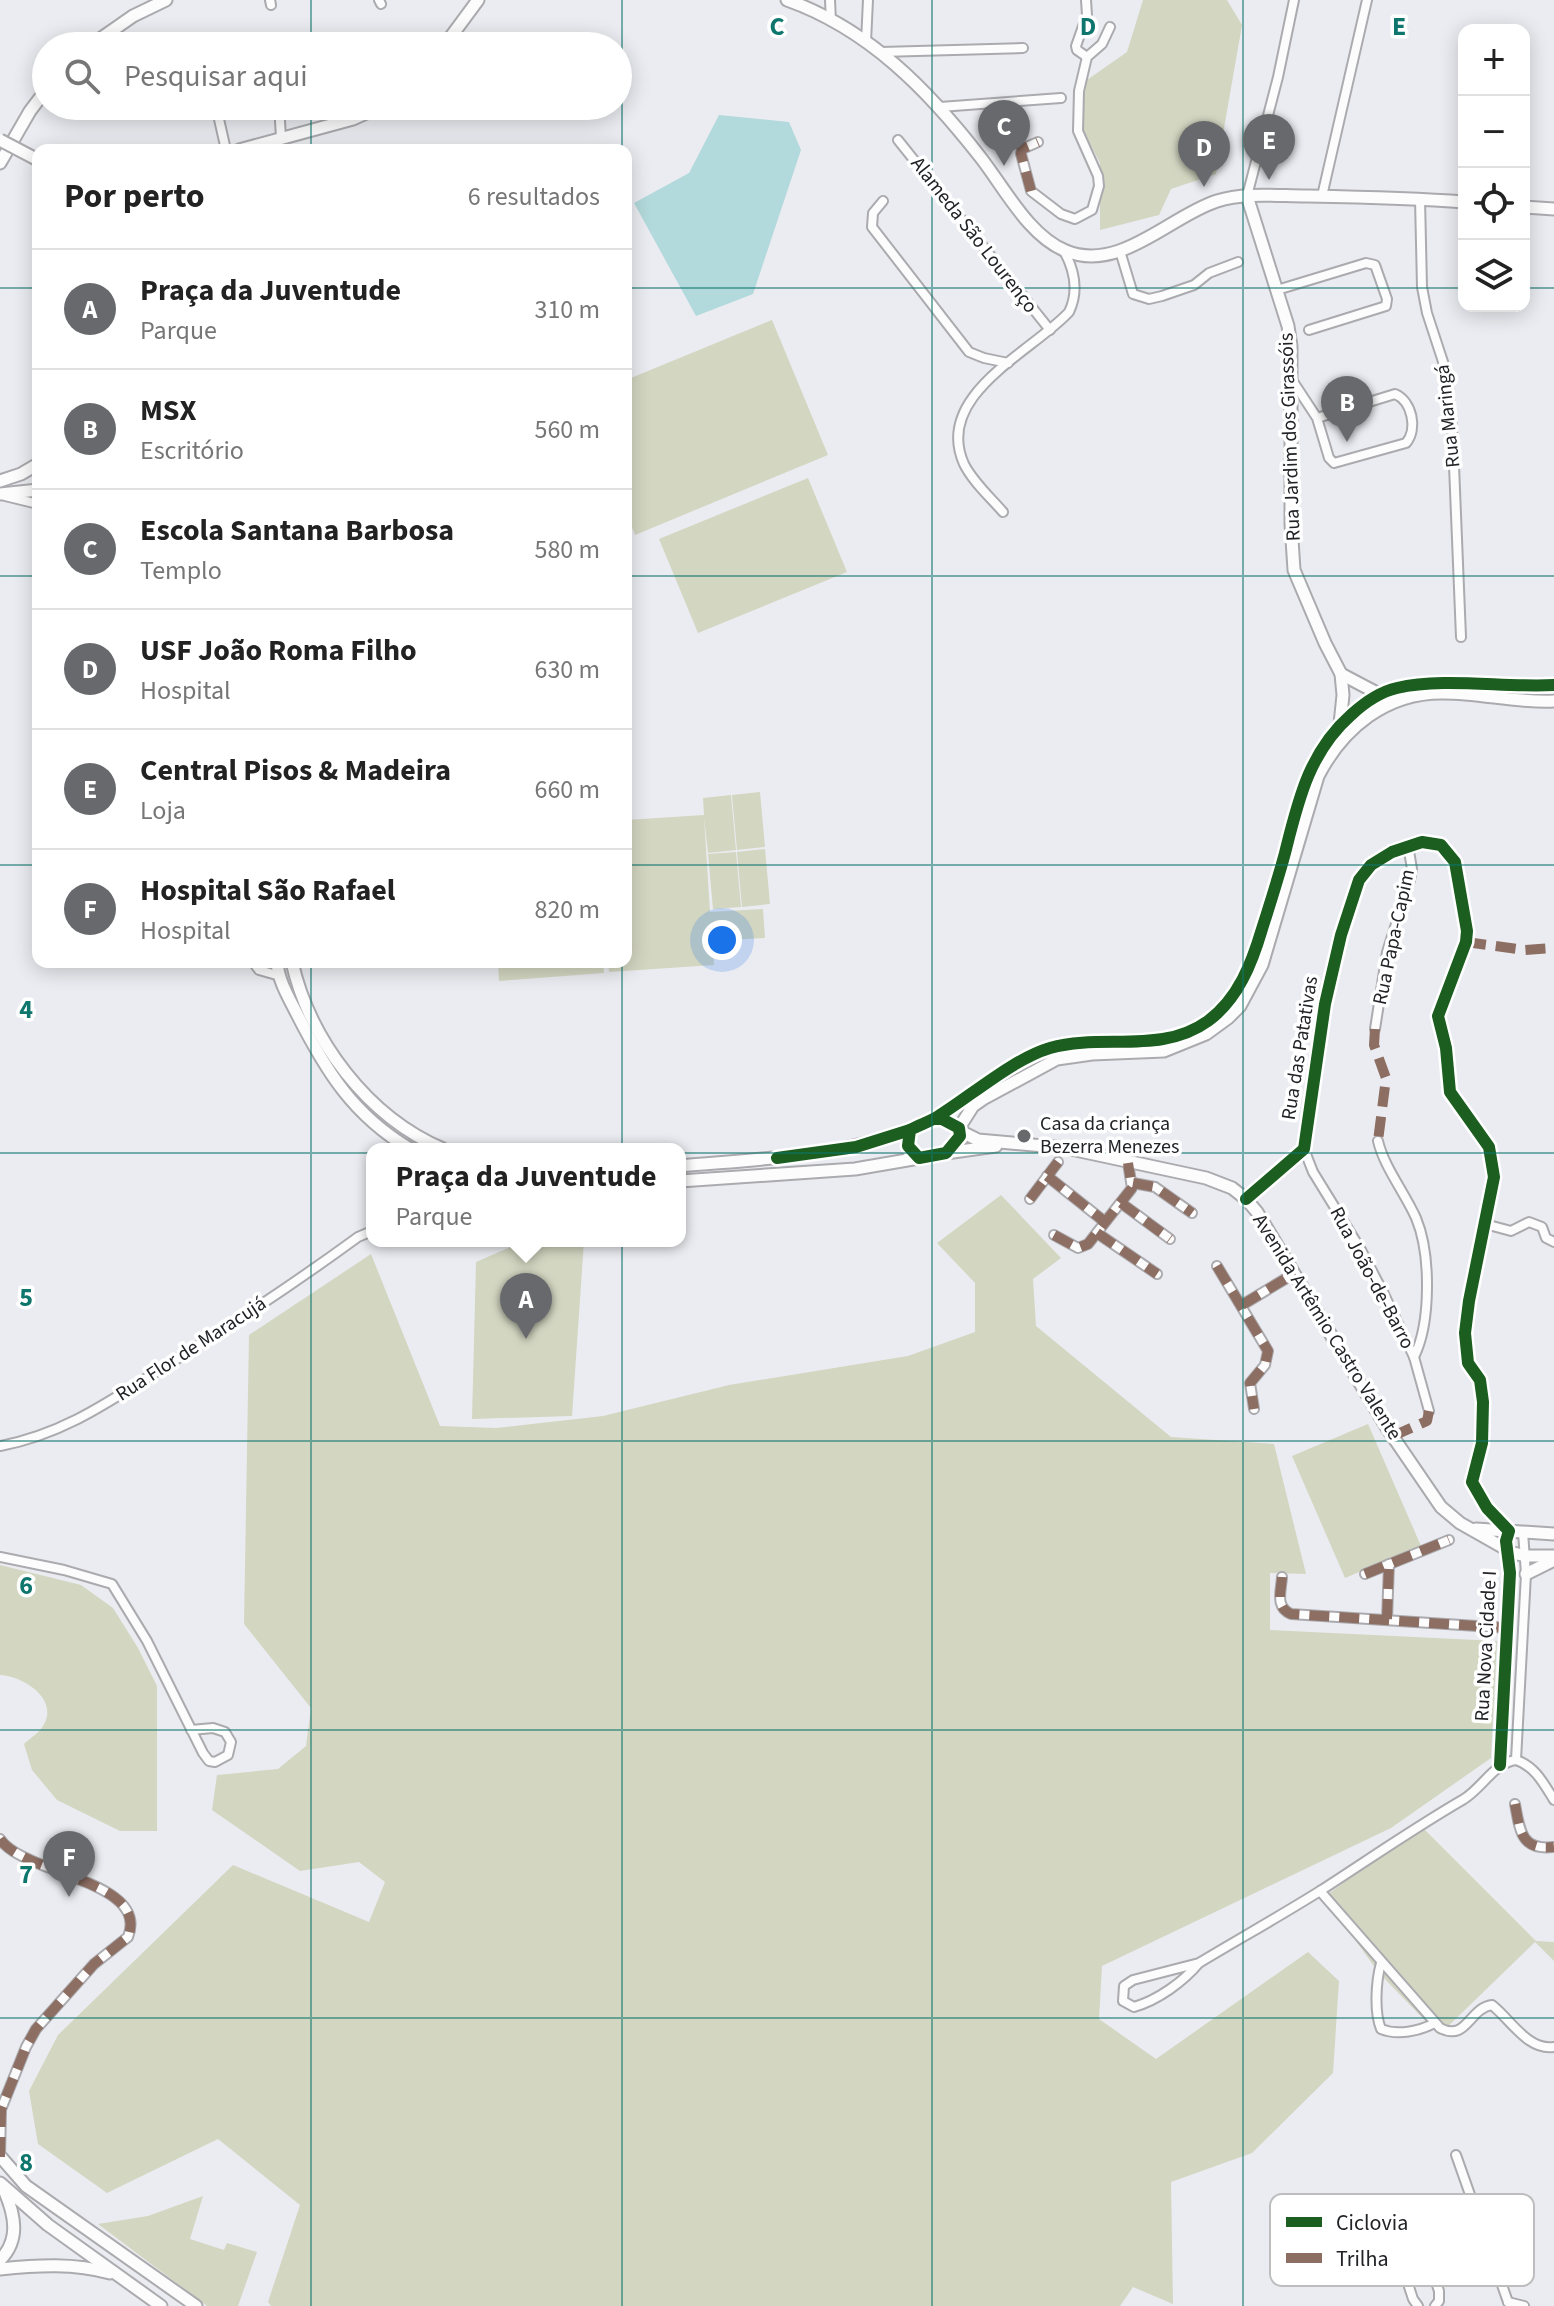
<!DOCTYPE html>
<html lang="pt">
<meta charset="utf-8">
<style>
:root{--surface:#fff;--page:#f6f6f6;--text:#222;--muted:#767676;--line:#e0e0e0;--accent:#68696d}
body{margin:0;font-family:"Source Sans 3",sans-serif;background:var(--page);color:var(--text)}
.controls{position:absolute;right:24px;top:24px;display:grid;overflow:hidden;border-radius:16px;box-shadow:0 4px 20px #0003}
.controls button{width:72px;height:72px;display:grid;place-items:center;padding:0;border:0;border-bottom:2px solid var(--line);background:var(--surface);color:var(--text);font:40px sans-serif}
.you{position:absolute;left:722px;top:940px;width:28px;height:28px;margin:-20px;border:6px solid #fff;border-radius:50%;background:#1a73e8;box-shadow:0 0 0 12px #1a73e833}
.badge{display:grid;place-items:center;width:52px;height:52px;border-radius:50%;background:var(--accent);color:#fff;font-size:26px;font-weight:700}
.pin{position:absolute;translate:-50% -66px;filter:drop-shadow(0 2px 4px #0008)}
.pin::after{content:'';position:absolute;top:42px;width:28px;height:24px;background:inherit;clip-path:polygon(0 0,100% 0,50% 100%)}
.popup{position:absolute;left:366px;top:1143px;width:320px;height:104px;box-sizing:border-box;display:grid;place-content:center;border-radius:16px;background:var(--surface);filter:drop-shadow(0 2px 6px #0005);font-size:26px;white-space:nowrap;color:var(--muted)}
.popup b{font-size:30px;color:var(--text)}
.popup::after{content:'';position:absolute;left:50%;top:100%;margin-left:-16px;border:16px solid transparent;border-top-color:var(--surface)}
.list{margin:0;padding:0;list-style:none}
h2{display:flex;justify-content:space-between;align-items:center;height:104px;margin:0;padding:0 32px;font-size:34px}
h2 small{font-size:26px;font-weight:400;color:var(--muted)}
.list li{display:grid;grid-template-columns:52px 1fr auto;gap:24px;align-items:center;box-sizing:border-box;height:120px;padding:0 32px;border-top:2px solid var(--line)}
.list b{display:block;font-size:30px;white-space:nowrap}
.list p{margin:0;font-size:26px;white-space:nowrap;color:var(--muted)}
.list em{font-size:26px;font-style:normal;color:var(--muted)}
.icon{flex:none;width:44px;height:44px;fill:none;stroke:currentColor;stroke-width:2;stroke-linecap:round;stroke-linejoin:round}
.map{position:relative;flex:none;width:1554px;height:2306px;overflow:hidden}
.search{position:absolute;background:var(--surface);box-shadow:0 4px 20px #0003;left:32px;top:32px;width:600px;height:88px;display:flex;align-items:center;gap:20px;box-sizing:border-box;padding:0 28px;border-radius:44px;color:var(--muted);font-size:30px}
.panel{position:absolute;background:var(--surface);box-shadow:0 4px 20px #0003;left:32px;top:144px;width:600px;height:824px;border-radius:16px}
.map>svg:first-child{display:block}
</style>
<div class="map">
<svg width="1554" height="2306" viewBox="0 0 1554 2306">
<rect width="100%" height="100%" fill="#ebecf1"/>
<g fill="#d3d6c1">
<polygon points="1143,0 1227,0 1242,25 1216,174 1171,189 1159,215 1100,230 1100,163 1076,116 1077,87 1127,52"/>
<polygon points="772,320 828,455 635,535 626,512 626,380"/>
<polygon points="808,478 847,572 698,633 659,539"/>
<polygon points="760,792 765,847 737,850 732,795"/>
<polygon points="731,795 736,850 708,853 704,817 710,912 763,909 765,938 713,941 714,965 609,972 608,962 626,962 626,820 704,815 703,798"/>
<polygon points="765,849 770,904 742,907 737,852"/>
<polygon points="736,852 741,907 713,909 708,854"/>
<polygon points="498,962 603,962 604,973 499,981"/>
<polygon points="1001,1195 1061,1258 1033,1279 1036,1326 1171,1437 1274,1444 1306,1574 1270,1573 1270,1630 1497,1641 1491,1758 1391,1828 1102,1966 1099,2019 1156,2059 1308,1952 1339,1981 1333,2073 1252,2153 1171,2182 1173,2304 1133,2287 1120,2306 271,2306 268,2302 300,2205 218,2139 107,2193 38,2144 29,2091 58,2035 233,1865 369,1922 385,1882 359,1862 300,1871 212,1810 217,1775 278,1769 306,1746 311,1708 244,1624 249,1335 371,1254 440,1426 496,1428 603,1416 729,1385 908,1356 975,1332 975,1283 937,1243"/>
<polygon points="524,1241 584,1241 572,1416 472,1419 476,1262"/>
<polygon points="1368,1424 1421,1546 1345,1578 1292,1456"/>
<path d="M0,1565L81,1585L113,1608L138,1648L157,1686V1831H120L57,1800L32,1770L24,1744C30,1738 39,1733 43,1726C60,1699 23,1676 0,1675Z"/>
<polygon points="1421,1826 1536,1941 1554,1942 1554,1961 1535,1942 1439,2035 1379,1973 1324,1897"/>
<polygon points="203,2196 190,2239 224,2250 227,2243 257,2252 238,2306 207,2306 98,2224 148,2216"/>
</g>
<polygon fill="#b2d9db" points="719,115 789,122 801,150 753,294 696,316 634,203 689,173"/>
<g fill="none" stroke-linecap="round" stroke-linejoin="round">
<g stroke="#ababaf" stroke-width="12">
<g id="street">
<polyline points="270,0 271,5"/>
<polyline points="379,0 381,4"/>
<polyline points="830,0 831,21"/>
<polyline points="1086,0 1087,15 1076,46 1077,50 1087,57"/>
<polyline points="866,42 868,0"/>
<polyline points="203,45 203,46"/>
<polyline points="881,52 1023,48"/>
<polyline points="216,106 226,150"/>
<polyline points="279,106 281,137"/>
<polyline points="940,107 1061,98"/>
<polyline points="898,140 1050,330"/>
<polyline points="1038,142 1022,149 1021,154 1031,191 1061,214 1075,219 1092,210 1099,186 1098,176 1078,131 1079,91 1087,57 1102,44 1110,27"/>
<polyline points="1247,196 1278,77 1294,0"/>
<polyline points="1322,196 1367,0"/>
<polyline points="1420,199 1422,287 1427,313 1447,374 1453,441 1461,637"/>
<polyline points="883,201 873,213 872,227 969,352 984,358 1008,363"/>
<polyline points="1120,251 1133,294 1149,299 1162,296 1194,285 1209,273 1238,262"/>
<polyline points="1277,290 1366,263 1375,265 1387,299 1386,306 1309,330"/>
<path d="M1292,380L1317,418L1329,458L1334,463L1406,443C1418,429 1412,401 1395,394L1317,418"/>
<polyline points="5,496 38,504"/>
<path d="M1003,512C990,497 973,482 964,464C933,395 1032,352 1069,312C1079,291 1075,271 1064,251"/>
<polyline points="253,962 259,970 280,976"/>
<polyline points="1375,1029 1387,952 1410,880 1412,869 1408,845"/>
<path d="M1378,1141C1384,1167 1405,1193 1416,1218C1431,1254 1431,1323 1414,1357"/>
<polyline points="1304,1149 1313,1172 1361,1250 1383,1292 1414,1357 1429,1411"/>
<polyline points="1047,1176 1105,1222"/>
<polyline points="1133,1183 1155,1187 1192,1213"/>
<polyline points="1030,1199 1058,1162"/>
<polyline points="1246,1199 1304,1149 1325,1004 1341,935 1359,880 1371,865 1392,852 1422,842 1441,845 1455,862 1467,931 1466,942 1438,1016 1446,1048 1450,1092 1489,1147 1494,1177 1469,1301 1465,1333 1468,1363 1480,1380 1483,1402 1482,1443 1472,1482 1487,1508 1509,1531 1506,1541 1510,1573 1500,1765"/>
<polyline points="1121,1203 1170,1239"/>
<polyline points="1485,1224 1511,1231 1529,1222 1542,1227 1546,1238 1554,1242"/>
<polyline points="1097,1233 1157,1274"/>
<polyline points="1054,1235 1078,1248 1088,1244 1132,1188 1128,1163"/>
<polyline points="488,1241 505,1241"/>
<polyline points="1217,1266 1268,1351 1265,1365 1250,1383 1254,1409"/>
<polyline points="1242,1305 1295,1273"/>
<path d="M0,1446C64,1434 110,1401 164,1367C230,1326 295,1283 358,1237L372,1231"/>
<polyline points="0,1557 64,1570 112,1584 147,1641 203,1753 209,1761 215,1762 228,1755 231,1742 225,1732 213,1728 191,1730"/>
<polyline points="1365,1574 1449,1540"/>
<path d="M1282,1577C1281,1592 1275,1607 1291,1614L1508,1628"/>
<polyline points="1387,1619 1389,1564"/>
<polyline points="1516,1760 1526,1574 1523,1532"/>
<path d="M1516,1760C1535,1766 1544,1784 1554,1800"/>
<path d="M1515,1804C1520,1831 1521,1851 1554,1847"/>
<path d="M0,1839C24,1875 150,1880 128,1937L94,1964L36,2029L26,2047L0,2112"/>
<path d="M1320,1891L1440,2028C1467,2042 1469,2008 1492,2005C1511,2020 1528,2051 1554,2047"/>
<path d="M1199,1963L1133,1980L1124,1986L1123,2001L1134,2007C1158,2000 1183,1982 1199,1963C1239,1939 1280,1916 1320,1891C1368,1860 1414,1828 1464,1799C1483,1787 1494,1763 1516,1760"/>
<path d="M1381,1963C1376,1981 1374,2012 1381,2029C1398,2036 1419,2031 1435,2023"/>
<polyline points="1456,2155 1508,2302"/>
<polyline points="0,2157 1,2111"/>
<polyline points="1388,2223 1413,2299 1418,2306"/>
<polyline points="1337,2242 1410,2217 1416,2224 1439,2291 1439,2301 1435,2306"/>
<polyline points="1508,2302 1524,2306"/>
</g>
</g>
<g stroke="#ababaf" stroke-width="15">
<g id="secondary">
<path d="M787,0C869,29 929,91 981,158C1005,189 1029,236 1066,251C1120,273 1170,216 1217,201C1245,192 1277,196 1307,196C1359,197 1412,198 1464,202"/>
<polyline points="90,46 133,16 166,0"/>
<polyline points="444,46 478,0"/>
<polyline points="239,150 353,119 382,106"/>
<polyline points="0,163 30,111 46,90"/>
<polyline points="1247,196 1288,326 1291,346 1291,524 1294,570 1325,643 1341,674 1343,695 1340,724"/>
<polyline points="1524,207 1554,209"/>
<polyline points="0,481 21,474 38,464"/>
<polyline points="0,494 38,490"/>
<polyline points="1341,674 1379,694"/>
<path d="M277,962C278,980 289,998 297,1014C326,1071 353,1115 410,1149"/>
<path d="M292,962C310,1041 368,1117 443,1149"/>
<path d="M935,1119H942L959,1128L960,1136L946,1153L919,1158L908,1146L910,1130C919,1125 929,1122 937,1117C971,1096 1013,1059 1050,1048C1103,1033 1161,1055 1208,1021C1238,999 1252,963 1262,929C1270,904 1278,879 1285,853C1298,801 1309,752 1351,715C1364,703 1379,692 1397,688C1444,677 1505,688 1554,685"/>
<path d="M959,1128L973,1106L983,1099L1057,1059L1092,1054L1164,1051L1206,1034L1228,1018L1240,1006L1262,965L1318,776C1343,728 1386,692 1444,693C1481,693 1517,703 1554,701"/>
<polyline points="960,1131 978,1140 1066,1148 1206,1178 1232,1188 1246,1199 1257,1212 1387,1428 1441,1507 1460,1523 1513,1553 1527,1556 1554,1556"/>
<polyline points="946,1153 996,1146"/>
<path d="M680,1166C758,1159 836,1157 910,1130"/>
<polyline points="680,1181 855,1169 919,1158"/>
<polyline points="1476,1529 1554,1534"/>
<polyline points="1526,1574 1554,1560"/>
<polyline points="0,2156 26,2186 196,2306"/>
<polyline points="0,2183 48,2225 161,2306"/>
<path d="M0,2260C20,2240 15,2216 5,2192"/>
<path d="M0,2269C38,2265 74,2263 110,2273"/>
</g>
</g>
<use href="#street" stroke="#fcfcfd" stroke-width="8"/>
<use href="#secondary" stroke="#fcfcfd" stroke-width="11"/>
<g stroke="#ababaf" stroke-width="15" stroke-linecap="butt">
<polyline id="secondary-bridge" points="0,140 38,160"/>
</g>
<use href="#secondary-bridge" stroke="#fcfcfd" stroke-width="11"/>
<g stroke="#8d6e63" stroke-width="10" stroke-dasharray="20 10" stroke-linecap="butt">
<polyline points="1031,191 1021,154 1022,149 1038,142"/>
<polyline points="1466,942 1525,950 1554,948"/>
<polyline points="1375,1029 1374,1045 1386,1078 1378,1141"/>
<polyline points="1047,1176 1105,1222"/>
<polyline points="1133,1183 1155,1187 1192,1213"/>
<polyline points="1030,1199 1058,1162"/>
<polyline points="1121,1203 1170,1239"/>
<polyline points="1097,1233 1157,1274"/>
<polyline points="1054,1235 1078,1248 1088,1244 1132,1188 1128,1163"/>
<polyline points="1217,1266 1268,1351 1265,1365 1250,1383 1254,1409"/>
<polyline points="1242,1305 1295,1273"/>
<polyline points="1393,1436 1427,1421 1429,1411"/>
<polyline points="1365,1574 1449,1540"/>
<path d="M1282,1577C1281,1592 1275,1607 1291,1614L1508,1628"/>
<polyline points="1387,1619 1389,1564"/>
<path d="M1515,1804C1520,1831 1521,1851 1554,1847"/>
<path d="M0,1839C24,1875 150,1880 128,1937L94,1964L36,2029L26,2047L0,2112"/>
<polyline points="0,2157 1,2111"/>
</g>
<g stroke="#fff" stroke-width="17">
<g id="cycleway">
<path d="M935,1119H942L959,1128L960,1136L946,1153L919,1158L908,1146L910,1130C919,1125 929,1122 937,1117C971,1096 1013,1059 1050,1048C1103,1033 1161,1055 1208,1021C1238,999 1252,963 1262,929C1270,904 1278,879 1285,853C1298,801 1309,752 1351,715C1364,703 1379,692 1397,688C1444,677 1505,688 1554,685"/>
<polyline points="777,1158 856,1147 910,1130"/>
<polyline points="1246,1199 1304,1149 1325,1004 1341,935 1359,880 1371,865 1392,852 1422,842 1441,845 1455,862 1467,931 1466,942 1438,1016 1446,1048 1450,1092 1489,1147 1494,1177 1469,1301 1465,1333 1468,1363 1480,1380 1483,1402 1482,1443 1472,1482 1487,1508 1509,1531 1506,1541 1510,1573 1500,1765"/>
</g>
</g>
<use href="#cycleway" stroke="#1b5e20" stroke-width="12"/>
</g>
<path fill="none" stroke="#0f766e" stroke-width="2" stroke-opacity="0.55" d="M311,0V46M622,0V150M932,0V2306M1243,0V2306M311,106V150M0,288H38M626,288H1464M1524,288H1554M0,576H38M626,576H1554M0,865H38M626,865H1554M311,962V2306M622,962V2306M0,1153H1554M0,1441H1554M0,1730H1554M0,2018H1554"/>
<circle fill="#68696d" stroke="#fff" stroke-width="3" cx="1024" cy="1136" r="8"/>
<g text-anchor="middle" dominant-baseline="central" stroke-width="7" stroke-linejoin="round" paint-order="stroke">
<g font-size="20" fill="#222326" stroke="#fff">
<text transform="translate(974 235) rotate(52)">Alameda São Lourenço</text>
<text transform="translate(1448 416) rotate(-96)">Rua Maringá</text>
<text transform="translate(1290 437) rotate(-92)">Rua Jardim dos Girassóis</text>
<text transform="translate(1394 937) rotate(-78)">Rua Papa-Capim</text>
<text transform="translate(1300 1048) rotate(-81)">Rua das Patativas</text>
<text transform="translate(1372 1278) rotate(62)">Rua João-de-Barro</text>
<text transform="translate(1327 1327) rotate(58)">Avenida Artêmio Castro Valente</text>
<text transform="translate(191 1349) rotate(-33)">Rua Flor de Maracujá</text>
<text transform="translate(1486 1646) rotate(-87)">Rua Nova Cidade I</text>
</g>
<g font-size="20" fill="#222326" stroke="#fff" text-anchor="start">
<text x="1040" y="1124">Casa da criança<tspan x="1040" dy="23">Bezerra Menezes</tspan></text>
</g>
</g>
<rect x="1270" y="2194" width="264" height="92" rx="12" fill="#fff" stroke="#bdbdbe" stroke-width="2"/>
<rect x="1286" y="2217" width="36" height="10" fill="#1b5e20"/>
<rect x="1286" y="2253" width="36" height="10" fill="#8d6e63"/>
<g font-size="22" fill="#222326">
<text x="1336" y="2230">Ciclovia</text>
<text x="1336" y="2266">Trilha</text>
</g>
<g font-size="26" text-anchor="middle" font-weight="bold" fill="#0f766e" stroke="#fff" stroke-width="7" stroke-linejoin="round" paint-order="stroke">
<text x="777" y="35">C</text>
<text x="1088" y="35">D</text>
<text x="1399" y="35">E</text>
<text x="26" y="1018">4</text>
<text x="26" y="1306">5</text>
<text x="26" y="1594">6</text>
<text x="26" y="1883">7</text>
<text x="26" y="2171">8</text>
</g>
</svg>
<div class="controls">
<button>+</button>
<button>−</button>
<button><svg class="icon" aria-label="locate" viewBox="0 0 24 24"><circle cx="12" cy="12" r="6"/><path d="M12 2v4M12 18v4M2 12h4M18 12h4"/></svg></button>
<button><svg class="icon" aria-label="layers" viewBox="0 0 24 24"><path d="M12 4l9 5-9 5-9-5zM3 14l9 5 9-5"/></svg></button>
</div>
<div class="you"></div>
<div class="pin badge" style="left:526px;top:1339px">A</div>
<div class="popup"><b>Praça da Juventude</b>Parque</div>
<div class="pin badge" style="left:1347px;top:442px">B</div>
<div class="pin badge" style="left:1004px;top:166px">C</div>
<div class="pin badge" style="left:1204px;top:187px">D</div>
<div class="pin badge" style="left:1269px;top:180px">E</div>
<div class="pin badge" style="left:69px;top:1897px">F</div>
<div class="search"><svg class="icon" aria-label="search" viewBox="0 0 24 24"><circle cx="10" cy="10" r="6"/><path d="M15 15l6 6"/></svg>Pesquisar aqui</div>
<section class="panel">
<h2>Por perto<small>6 resultados</small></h2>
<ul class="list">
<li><span class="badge">A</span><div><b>Praça da Juventude</b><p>Parque</p></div><em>310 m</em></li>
<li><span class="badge">B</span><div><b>MSX</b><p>Escritório</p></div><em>560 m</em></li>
<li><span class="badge">C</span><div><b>Escola Santana Barbosa</b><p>Templo</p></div><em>580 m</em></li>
<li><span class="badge">D</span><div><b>USF João Roma Filho</b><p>Hospital</p></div><em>630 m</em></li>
<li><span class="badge">E</span><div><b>Central Pisos &amp; Madeira</b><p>Loja</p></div><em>660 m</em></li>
<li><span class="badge">F</span><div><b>Hospital São Rafael</b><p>Hospital</p></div><em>820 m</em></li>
</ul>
</section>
</div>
